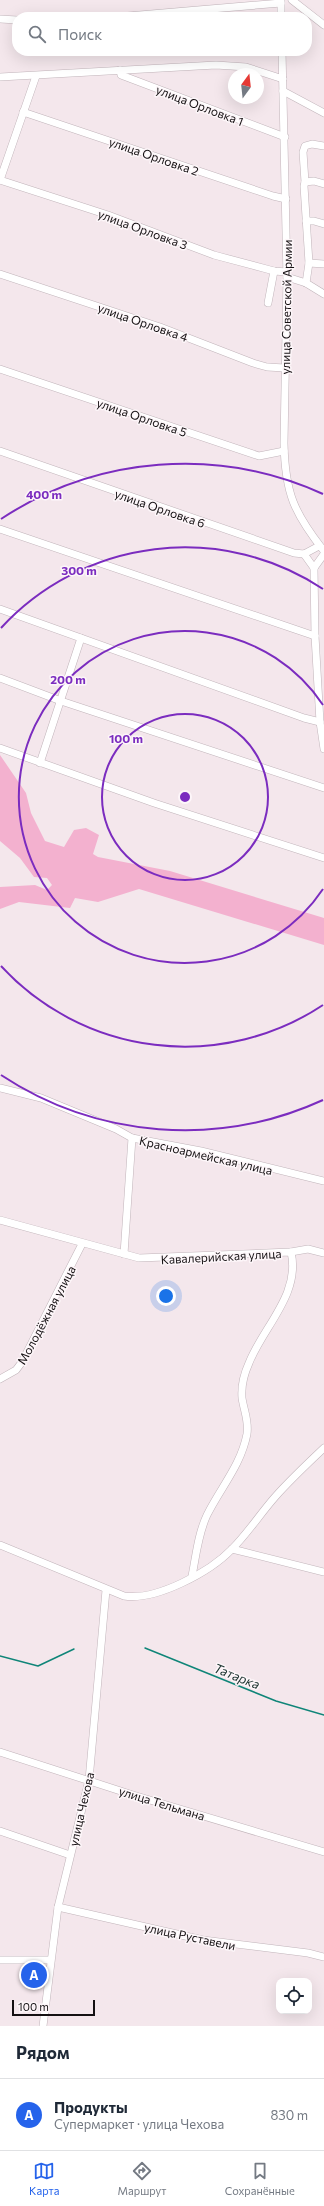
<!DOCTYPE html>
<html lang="ru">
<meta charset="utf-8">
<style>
:root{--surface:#fff;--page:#f2f2f3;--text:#1f2937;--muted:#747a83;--line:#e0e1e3;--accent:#2563eb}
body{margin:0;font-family:Commissioner,sans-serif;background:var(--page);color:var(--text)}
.controls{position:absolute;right:12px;bottom:12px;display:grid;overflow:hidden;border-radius:8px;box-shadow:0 4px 16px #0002}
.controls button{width:36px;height:36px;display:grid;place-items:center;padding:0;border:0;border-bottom:1px solid var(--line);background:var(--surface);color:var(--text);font:20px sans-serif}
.compass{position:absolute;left:228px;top:68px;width:36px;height:36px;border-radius:50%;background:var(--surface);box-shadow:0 4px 16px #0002;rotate:15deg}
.scale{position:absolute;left:12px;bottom:10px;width:83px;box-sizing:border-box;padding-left:4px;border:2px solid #141012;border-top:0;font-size:11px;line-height:14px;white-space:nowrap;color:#141012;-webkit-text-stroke:3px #fdf6f9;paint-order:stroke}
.you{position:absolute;left:166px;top:1296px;width:14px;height:14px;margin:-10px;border:3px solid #fff;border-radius:50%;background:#1a73e8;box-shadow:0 0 0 6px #1a73e833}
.badge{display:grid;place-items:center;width:26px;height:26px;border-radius:50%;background:var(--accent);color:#fff;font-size:13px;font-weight:700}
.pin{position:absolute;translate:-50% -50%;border:2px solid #fff;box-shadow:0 1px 4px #0006}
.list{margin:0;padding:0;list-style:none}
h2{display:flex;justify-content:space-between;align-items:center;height:52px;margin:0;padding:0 16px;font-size:17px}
h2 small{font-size:13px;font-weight:400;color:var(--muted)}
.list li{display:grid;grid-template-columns:26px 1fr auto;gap:12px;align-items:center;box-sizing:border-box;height:72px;padding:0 16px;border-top:1px solid var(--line)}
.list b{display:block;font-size:15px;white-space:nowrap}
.list p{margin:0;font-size:13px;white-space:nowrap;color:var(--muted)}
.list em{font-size:13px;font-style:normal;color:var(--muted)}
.icon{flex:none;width:22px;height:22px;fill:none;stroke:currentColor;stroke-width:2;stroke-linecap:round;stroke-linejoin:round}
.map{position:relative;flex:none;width:324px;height:2026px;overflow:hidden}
.search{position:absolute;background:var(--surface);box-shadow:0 4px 16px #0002;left:12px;right:12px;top:12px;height:44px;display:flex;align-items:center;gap:10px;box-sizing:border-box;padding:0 14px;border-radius:16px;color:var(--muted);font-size:15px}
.sheet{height:124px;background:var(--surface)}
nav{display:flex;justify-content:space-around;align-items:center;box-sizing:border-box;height:56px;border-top:1px solid var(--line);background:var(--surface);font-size:11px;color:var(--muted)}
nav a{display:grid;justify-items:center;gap:2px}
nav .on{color:var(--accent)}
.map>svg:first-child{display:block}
</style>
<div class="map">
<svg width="324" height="2026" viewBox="0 0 324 2026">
<rect width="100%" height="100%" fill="#f4e7ec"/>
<polygon fill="#f3b1cf" points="0,755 26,793 31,813 45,841 64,847 74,830 86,828 99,835 93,854 98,857 170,871 324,918 324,945 139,889 98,902 75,898 70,908 19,902 0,909 0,887 35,885 47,890 52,885 47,878 34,877 20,858 0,841"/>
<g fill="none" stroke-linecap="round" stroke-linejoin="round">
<g stroke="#0f8578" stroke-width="1.5">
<polyline points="145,1648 276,1701 324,1715"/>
<polyline points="0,1656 38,1666 74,1649"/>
</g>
<g stroke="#c1b4ba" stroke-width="8">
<g id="street">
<polyline points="281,0 281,17"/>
<polyline points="292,0 324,25"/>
<polyline points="116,17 281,3"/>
<polyline points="0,19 17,20"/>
<path d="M282,51L287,277L284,443C285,493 294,513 324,551"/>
<polyline points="120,70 121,75 285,137"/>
<polyline points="0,77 216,65 246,67 283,79"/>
<polyline points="283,91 324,113"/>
<polyline points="23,112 273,196 286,199"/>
<polyline points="0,180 108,215 214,255 274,271 287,272"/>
<polyline points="0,180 36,76"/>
<polyline points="305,182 303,152 305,146 312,144 324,146"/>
<polyline points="306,221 314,221 324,224"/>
<polyline points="309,263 324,264"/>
<polyline points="0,274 160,327 253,363 267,367 285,368"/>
<polyline points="287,277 306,283 324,294"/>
<polyline points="306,283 309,263 304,186 305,182 314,181 324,184"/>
<polyline points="268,303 274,271"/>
<polyline points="0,369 259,456 284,451"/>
<polyline points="0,451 294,553 304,554 319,546"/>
<polyline points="0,529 315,636"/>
<polyline points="304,554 314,568"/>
<polyline points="324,554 314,568 315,636 320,722 324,749"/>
<polyline points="0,609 304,718 320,722"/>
<polyline points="0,678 61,701 324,788"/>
<polyline points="0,748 154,803 324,858"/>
<polyline points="40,763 81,638"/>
<polyline points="0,1088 41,1098 116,1129 132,1138 201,1151 324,1181"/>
<path d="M0,1220L139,1258L291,1252C301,1294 263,1327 249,1363C244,1374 241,1386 242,1398C244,1411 249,1421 247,1434C241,1465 221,1487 207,1515C198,1534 196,1556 192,1576"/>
<polyline points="291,1252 308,1249 324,1253"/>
<polyline points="124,1254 132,1138"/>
<polyline points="0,1379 16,1370 22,1362 82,1244"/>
<path d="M0,1545L124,1596C156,1601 210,1572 232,1549C248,1533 260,1514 275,1497C290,1480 307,1464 324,1448"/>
<polyline points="232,1549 324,1572"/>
<polyline points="0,1752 133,1795 324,1852"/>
<polyline points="0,1831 70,1855"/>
<polyline points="58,1907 203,1940 308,1953 324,1957"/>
<polyline points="0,1960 50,1960"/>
<polyline points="43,2026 58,1907 89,1780 106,1590"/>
</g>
</g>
<use href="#street" stroke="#fff" stroke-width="7"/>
</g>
<g fill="none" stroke="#7b2cbf" stroke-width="2">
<circle cx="185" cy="797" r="83"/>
<path d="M323 889A166 166 0 1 1 323 705"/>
<path d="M323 1005A250 250 0 0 1 1 966M1 628A250 250 0 0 1 323 589"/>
<path d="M323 1100A333 333 0 0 1 1 1075M1 519A333 333 0 0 1 323 494"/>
</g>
<g text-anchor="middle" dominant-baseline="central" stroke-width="3" stroke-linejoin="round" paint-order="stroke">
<g font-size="12" fill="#141012" stroke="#fdf6f9">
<text transform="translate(200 105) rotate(21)">улица Орловка 1</text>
<text transform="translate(154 156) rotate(19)">улица Орловка 2</text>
<text transform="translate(143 229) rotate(20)">улица Орловка 3</text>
<text transform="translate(286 307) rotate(-89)">улица Советской Армии</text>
<text transform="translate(143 322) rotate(19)">улица Орловка 4</text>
<text transform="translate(142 417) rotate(19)">улица Орловка 5</text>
<text transform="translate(160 508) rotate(19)">улица Орловка 6</text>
<text transform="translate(206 1155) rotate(13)">Красноармейская улица</text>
<text transform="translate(221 1256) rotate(-3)">Кавалерийская улица</text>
<text transform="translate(46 1315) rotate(-62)">Молодёжная улица</text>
<text transform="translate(162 1803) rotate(17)">улица Тельмана</text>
<text transform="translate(81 1809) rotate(-77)">улица Чехова</text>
<text transform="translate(190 1936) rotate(12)">улица Руставели</text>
</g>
<g font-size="13" font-style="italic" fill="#1c332f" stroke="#fdf6f9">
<text transform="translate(237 1676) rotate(22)">Татарка</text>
</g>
</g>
<circle cx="185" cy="797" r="6" fill="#7b2cbf" stroke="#fdf6f9" stroke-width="2"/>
<g font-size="12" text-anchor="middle" font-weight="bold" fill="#7b2cbf" stroke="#fdf6f9" stroke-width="3" stroke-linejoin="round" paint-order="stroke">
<text x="44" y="499">400 m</text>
<text x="79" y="575">300 m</text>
<text x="68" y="684">200 m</text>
<text x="126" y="743">100 m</text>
</g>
</svg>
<div class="controls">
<button><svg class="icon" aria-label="locate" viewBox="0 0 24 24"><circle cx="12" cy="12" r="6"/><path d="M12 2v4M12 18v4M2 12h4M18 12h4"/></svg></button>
</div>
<svg class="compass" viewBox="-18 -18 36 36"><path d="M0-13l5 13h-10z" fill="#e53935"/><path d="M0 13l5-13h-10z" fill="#747a83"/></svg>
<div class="scale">100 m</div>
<div class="you"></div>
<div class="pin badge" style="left:34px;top:1975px">A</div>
<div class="search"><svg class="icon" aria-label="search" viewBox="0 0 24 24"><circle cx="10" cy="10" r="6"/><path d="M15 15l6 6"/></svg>Поиск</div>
</div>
<section class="sheet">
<h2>Рядом<small></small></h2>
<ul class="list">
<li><span class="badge">A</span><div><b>Продукты</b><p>Супермаркет · улица Чехова</p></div><em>830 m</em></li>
</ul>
</section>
<nav>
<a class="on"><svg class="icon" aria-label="map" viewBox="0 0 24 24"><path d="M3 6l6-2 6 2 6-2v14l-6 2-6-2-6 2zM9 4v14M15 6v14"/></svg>Карта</a>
<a><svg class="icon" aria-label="directions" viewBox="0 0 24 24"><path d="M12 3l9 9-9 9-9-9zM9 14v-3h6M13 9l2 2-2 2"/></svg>Маршрут</a>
<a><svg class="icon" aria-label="saved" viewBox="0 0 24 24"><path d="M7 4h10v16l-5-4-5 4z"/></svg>Сохранённые</a>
</nav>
